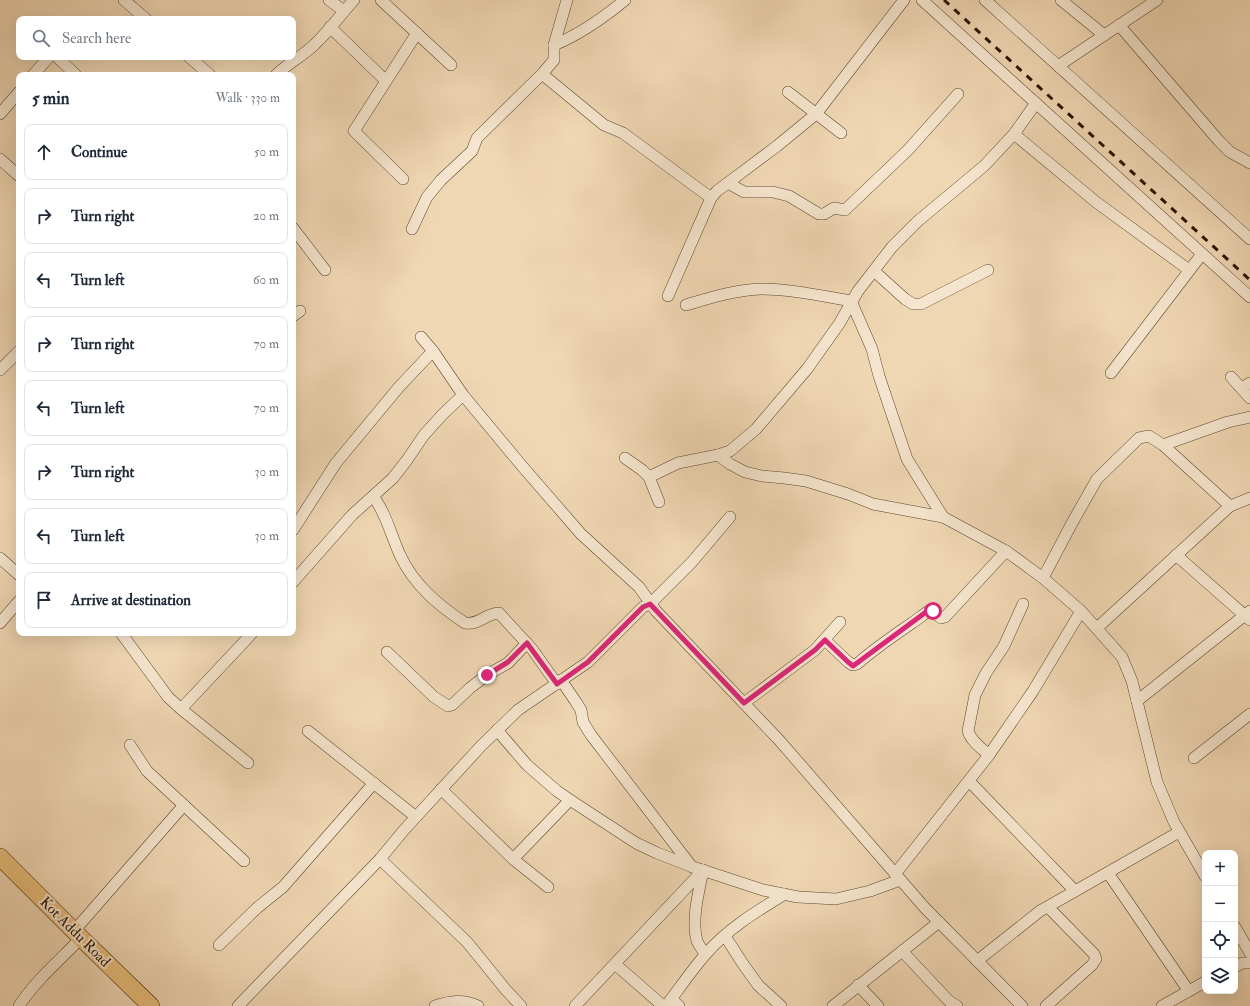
<!DOCTYPE html>
<meta charset="utf-8">
<style>
:root{--surface:#fff;--page:#f6f6f7;--text:#1f2937;--muted:#747a83;--line:#e0e1e3}
body{margin:0;font-family:"IM FELL Double Pica",serif;background:var(--page);color:var(--text)}
.controls{position:absolute;right:12px;bottom:12px;display:grid;overflow:hidden;border-radius:8px;box-shadow:0 4px 16px #0002}
.controls button{width:36px;height:36px;display:grid;place-items:center;padding:0;border:0;border-bottom:1px solid var(--line);background:var(--surface);color:var(--text);font:20px sans-serif}
.stop{position:absolute;width:12px;height:12px;margin:-9px;border:3px solid #db2777;border-radius:50%;background:#fff}
.stop.end{background:#db2777;border-color:#fff;box-shadow:0 1px 4px #0008}
.list{margin:0;padding:0;list-style:none}
h2{display:flex;justify-content:space-between;align-items:center;height:52px;margin:0;padding:0 16px;font-size:17px}
h2 small{font-size:13px;font-weight:400;color:var(--muted)}
.list li{display:grid;grid-template-columns:26px 1fr auto;gap:12px;align-items:center;box-sizing:border-box;height:56px;margin:0 8px 8px;padding:0 8px;border:1px solid var(--line);border-radius:8px}
.list b{display:block;font-size:15px;white-space:nowrap}
.list em{font-size:13px;font-style:normal;color:var(--muted)}
.icon{flex:none;width:22px;height:22px;fill:none;stroke:currentColor;stroke-width:2;stroke-linecap:round;stroke-linejoin:round}
.map{position:relative;flex:none;width:1250px;height:1006px;overflow:hidden}
.search{position:absolute;background:var(--surface);box-shadow:0 4px 16px #0002;left:16px;top:16px;width:280px;height:44px;display:flex;align-items:center;gap:10px;box-sizing:border-box;padding:0 14px;border-radius:8px;color:var(--muted);font-size:15px}
.panel{position:absolute;background:var(--surface);box-shadow:0 4px 16px #0002;left:16px;top:72px;width:280px;height:564px;border-radius:8px}
.map>svg:first-child{display:block}
</style>
<div class="map">
<svg width="1250" height="1006" viewBox="0 0 1250 1006">
<rect width="100%" height="100%" fill="#f0d7b3"/>
<filter id="stains"><feTurbulence type="fractalNoise" baseFrequency=".005" numOctaves="4"/><feColorMatrix values="0 0 0 0 .2 0 0 0 0 .09 0 0 0 0 .02 0 0 0 .5 -.17"/></filter>
<radialGradient id="worn" r=".72"><stop offset=".6" stop-color="#630" stop-opacity="0"/><stop offset="1" stop-color="#630" stop-opacity=".3"/></radialGradient>
<g fill="none" stroke-linecap="round" stroke-linejoin="round">
<g stroke="#5b462e" stroke-width="12">
<g id="street">
<polyline points="124,0 146,19"/>
<polyline points="329,0 344,11"/>
<polyline points="381,0 451,65"/>
<polyline points="922,0 1250,297"/>
<polyline points="985,0 1250,239"/>
<polyline points="1061,0 1104,35"/>
<polyline points="1119,25 1219,141 1230,152 1250,163"/>
<polyline points="330,27 386,81"/>
<path d="M554,45C581,34 603,18 625,0"/>
<polyline points="57,57 76,75"/>
<polyline points="189,57 210,75"/>
<polyline points="1058,66 1157,0"/>
<polyline points="542,74 604,125 623,133 711,198"/>
<polyline points="33,75 49,57"/>
<path d="M276,75C288,63 303,56 315,44C329,31 341,14 354,0"/>
<polyline points="788,92 841,133"/>
<polyline points="0,114 19,92"/>
<polyline points="1014,134 1096,202 1189,270"/>
<polyline points="0,159 19,176"/>
<polyline points="403,179 354,131 417,33"/>
<polyline points="728,183 744,192 773,192 789,196 819,214 824,214 834,208 845,210 908,150 958,94"/>
<polyline points="293,228 325,270"/>
<polyline points="412,229 427,197 441,180 472,151 477,138 542,74 554,60 554,45 567,0"/>
<polyline points="874,271 905,299 913,304 921,304 988,270"/>
<polyline points="668,296 711,198 717,191 777,146 816,114 904,0"/>
<polyline points="851,301 872,349 879,376 907,459 943,517"/>
<path d="M686,305C710,298 735,290 761,289C791,289 822,296 851,301"/>
<polyline points="293,316 300,311"/>
<polyline points="421,337 433,351 463,395 522,466 581,534 639,587 656,611 779,740 925,908 1022,1006"/>
<polyline points="0,370 19,351"/>
<polyline points="1111,373 1202,254"/>
<polyline points="1231,377 1250,398"/>
<polyline points="1241,388 1250,383"/>
<polyline points="1163,445 1228,422 1250,417"/>
<polyline points="718,455 730,464 745,472 762,476 784,478 806,481 848,494 873,504 943,517 1006,551 1043,578 1081,611 1122,657 1132,681 1157,782 1174,822 1205,876"/>
<polyline points="625,458 642,470 649,477 659,502"/>
<polyline points="649,477 678,463 718,455 730,451 756,429 807,369 839,324 858,291 892,247 918,221 984,166 1014,134 1036,103"/>
<path d="M373,496C386,513 391,535 400,555C414,585 438,605 465,623C479,625 485,614 499,613L532,649L557,684"/>
<polyline points="293,530 336,463 399,387 433,351"/>
<polyline points="1176,555 1250,620"/>
<polyline points="0,558 19,575"/>
<polyline points="1043,578 1072,523 1097,479 1139,438 1149,436 1163,445 1230,506"/>
<polyline points="293,582 352,515 393,478 407,460 424,435 443,414 463,395"/>
<polyline points="0,623 19,601"/>
<polyline points="1097,628 1230,506 1250,498"/>
<polyline points="121,633 168,697 181,709 248,763"/>
<path d="M825,640L848,662L853,665L857,664C874,649 893,636 912,623C918,619 924,614 930,610L941,618L945,617L1006,551"/>
<polyline points="387,652 434,697 448,706 452,705 470,688 487,675 508,663 527,643"/>
<polyline points="561,680 576,702 581,710 583,722 591,735 692,867"/>
<polyline points="1137,701 1250,611"/>
<polyline points="744,703 815,650 840,622"/>
<polyline points="181,709 244,642 252,633"/>
<polyline points="497,730 527,765 557,791 570,800 636,843 657,853 693,867 763,890 798,897 836,899 870,891 900,880"/>
<polyline points="308,731 416,817"/>
<polyline points="130,745 147,771 244,861"/>
<path d="M989,755C981,748 971,741 968,731L975,695L986,673L1004,646L1023,604"/>
<polyline points="1194,758 1250,714"/>
<polyline points="969,781 1075,891"/>
<polyline points="441,789 513,859 548,887"/>
<polyline points="380,859 467,942 506,990 521,1006"/>
<polyline points="513,859 570,800"/>
<path d="M703,870C699,892 691,919 697,941C699,946 703,950 705,954"/>
<polyline points="1108,873 1188,990"/>
<polyline points="895,874 989,755 1033,691 1081,611"/>
<polyline points="1235,927 1250,953"/>
<polyline points="74,931 184,805"/>
<polyline points="725,936 743,964 758,985 781,1006"/>
<polyline points="219,945 257,908 283,887 374,783"/>
<polyline points="902,951 949,1001 957,1006"/>
<polyline points="977,961 1040,911 1179,832"/>
<polyline points="615,964 663,1006"/>
<polyline points="1235,967 1242,963 1250,963"/>
<polyline points="858,985 878,1006"/>
<polyline points="671,999 679,1006"/>
<path d="M19,1006C35,981 60,960 81,938"/>
<polyline points="238,1006 380,859 404,830 481,746 518,710 588,662 643,607 650,604 692,562 730,517"/>
<path d="M435,1006C450,1001 463,999 478,1006"/>
<polyline points="575,1006 703,870"/>
<path d="M666,1006C679,989 691,971 705,955C727,929 757,911 785,894"/>
<polyline points="833,1006 939,922"/>
<polyline points="1046,1006 1092,965 1096,959 1094,954 1048,907"/>
<polyline points="1162,1006 1205,982"/>
</g>
</g>
<g stroke="#291502" stroke-width="18">
<polyline id="primary" points="0,857 81,938 151,1006"/>
</g>
<use href="#street" stroke="#f5e5ce" stroke-width="11"/>
<use href="#primary" stroke="#e8bc7a" stroke-width="17"/>
<polyline stroke="#291502" stroke-width="3" stroke-dasharray="7 7" stroke-linecap="butt" points="944,0 1250,280"/>
</g>
<g fill="none" stroke-linecap="round" stroke-linejoin="round">
<polyline stroke="#db2777" stroke-width="5" points="487,675 508,662 527,643 557,684 588,662 643,607 650,604 744,703 815,650 825,640 848,662 853,666 926,612 930,610 933,611"/>
</g>
<g text-anchor="middle" dominant-baseline="central" stroke-width="4" stroke-linejoin="round" paint-order="stroke">
<g font-size="15" fill="#291502" stroke="#f5e5ce">
<text transform="translate(75 932) rotate(45)">Kot Addu Road</text>
</g>
</g>
<rect width="100%" height="100%" filter="url(#stains)"/>
<rect width="100%" height="100%" fill="url(#worn)"/>
</svg>
<div class="controls">
<button>+</button>
<button>−</button>
<button><svg class="icon" aria-label="locate" viewBox="0 0 24 24"><circle cx="12" cy="12" r="6"/><path d="M12 2v4M12 18v4M2 12h4M18 12h4"/></svg></button>
<button><svg class="icon" aria-label="layers" viewBox="0 0 24 24"><path d="M12 4l9 5-9 5-9-5zM3 14l9 5 9-5"/></svg></button>
</div>
<div class="stop" style="left:933px;top:611px"></div>
<div class="stop end" style="left:487px;top:675px"></div>
<div class="search"><svg class="icon" aria-label="search" viewBox="0 0 24 24"><circle cx="10" cy="10" r="6"/><path d="M15 15l6 6"/></svg>Search here</div>
<section class="panel">
<h2>5 min<small>Walk · 330 m</small></h2>
<ul class="list">
<li><svg class="icon" aria-label="ahead" viewBox="0 0 24 24"><path d="M12 20V5M6 11l6-6 6 6"/></svg><div><b>Continue</b></div><em>50 m</em></li>
<li><svg class="icon" aria-label="right" viewBox="0 0 24 24"><path d="M7 20v-9h11M14 6l5 5-5 5"/></svg><div><b>Turn right</b></div><em>20 m</em></li>
<li><svg class="icon" aria-label="left" viewBox="0 0 24 24"><path d="M17 20v-9H6M10 6l-5 5 5 5"/></svg><div><b>Turn left</b></div><em>60 m</em></li>
<li><svg class="icon" aria-label="right" viewBox="0 0 24 24"><path d="M7 20v-9h11M14 6l5 5-5 5"/></svg><div><b>Turn right</b></div><em>70 m</em></li>
<li><svg class="icon" aria-label="left" viewBox="0 0 24 24"><path d="M17 20v-9H6M10 6l-5 5 5 5"/></svg><div><b>Turn left</b></div><em>70 m</em></li>
<li><svg class="icon" aria-label="right" viewBox="0 0 24 24"><path d="M7 20v-9h11M14 6l5 5-5 5"/></svg><div><b>Turn right</b></div><em>30 m</em></li>
<li><svg class="icon" aria-label="left" viewBox="0 0 24 24"><path d="M17 20v-9H6M10 6l-5 5 5 5"/></svg><div><b>Turn left</b></div><em>30 m</em></li>
<li><svg class="icon" aria-label="arrive" viewBox="0 0 24 24"><path d="M6 21V4h12l-3 4 3 4H6"/></svg><div><b>Arrive at destination</b></div></li>
</ul>
</section>
</div>
